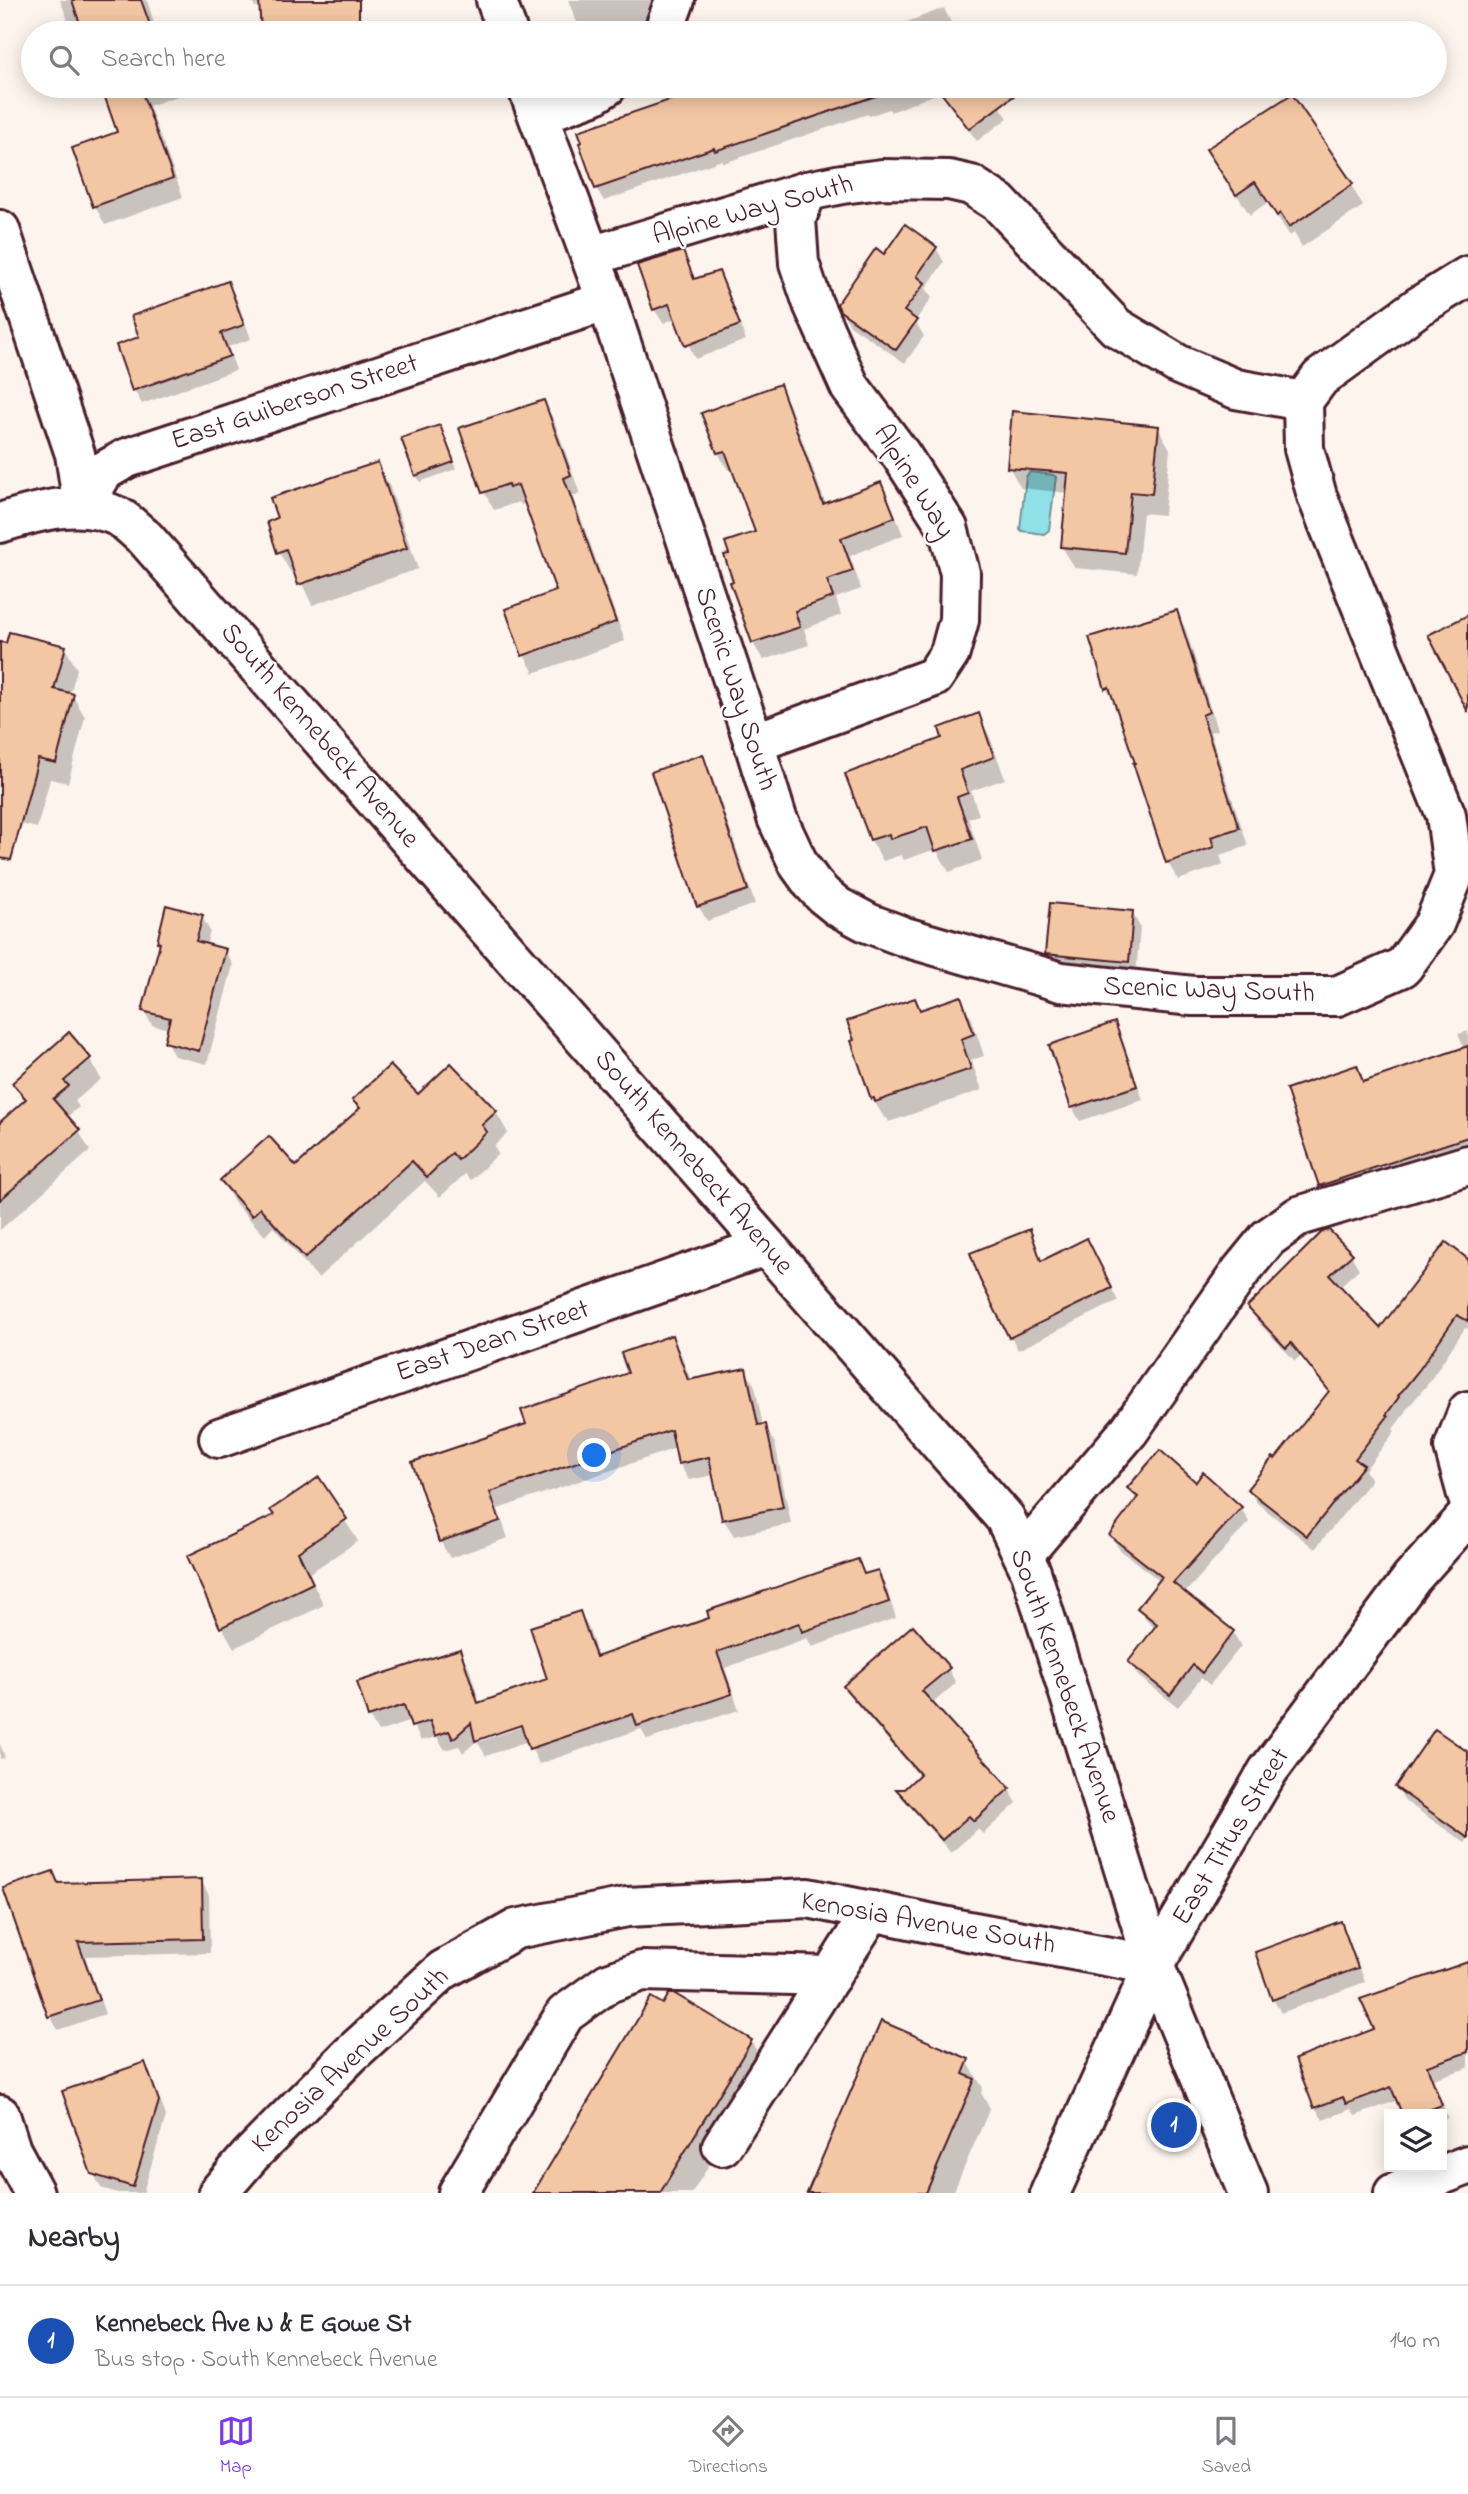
<!DOCTYPE html>
<meta charset="utf-8">
<style>
:root{--surface:#fff;--page:#f7f7f7;--text:#2b2b33;--muted:#7c7c81;--line:#e1e1e2;--accent:#7c3aed}
body{margin:0;font-family:"Indie Flower",sans-serif;background:var(--page);color:var(--text)}
.controls{position:absolute;right:21px;bottom:21px;display:grid;overflow:hidden;border-radius:0px;box-shadow:0 4px 18px #0003}
.controls button{width:63px;height:63px;display:grid;place-items:center;padding:0;border:0;border-bottom:2px solid var(--line);background:var(--surface);color:var(--text);font:35px sans-serif}
.you{position:absolute;left:595px;top:1456px;width:24px;height:24px;margin:-18px;border:5px solid #fff;border-radius:50%;background:#1a73e8;box-shadow:0 0 0 10px #1a73e833}
.badge{display:grid;place-items:center;width:46px;height:46px;border-radius:50%;background:var(--accent);color:#fff;font-size:23px;font-weight:700}
.pin{position:absolute;translate:-50% -50%;border:4px solid #fff;box-shadow:0 2px 7px #0006}
.list{margin:0;padding:0;list-style:none}
h2{display:flex;justify-content:space-between;align-items:center;height:91px;margin:0;padding:0 28px;font-size:30px}
h2 small{font-size:23px;font-weight:400;color:var(--muted)}
.list li{display:grid;grid-template-columns:46px 1fr auto;gap:21px;align-items:center;box-sizing:border-box;height:112px;padding:0 28px;border-top:2px solid var(--line)}
.list b{display:block;font-size:26px;white-space:nowrap}
.list p{margin:0;font-size:23px;white-space:nowrap;color:var(--muted)}
.list em{font-size:23px;font-style:normal;color:var(--muted)}
.icon{flex:none;width:38px;height:38px;fill:none;stroke:currentColor;stroke-width:2;stroke-linecap:round;stroke-linejoin:round}
.map{position:relative;flex:none;width:1468px;height:2193px;overflow:hidden}
.search{position:absolute;background:var(--surface);box-shadow:0 4px 18px #0003;left:21px;right:21px;top:21px;height:77px;display:flex;align-items:center;gap:18px;box-sizing:border-box;padding:0 24px;border-radius:38px;color:var(--muted);font-size:26px}
.sheet{height:203px;background:var(--surface)}
nav{display:flex;justify-content:space-around;align-items:center;box-sizing:border-box;height:98px;border-top:2px solid var(--line);background:var(--surface);font-size:19px;color:var(--muted)}
nav a{display:grid;justify-items:center;gap:4px}
nav .on{color:var(--accent)}
.map>svg:first-child{display:block}
</style>
<div class="map">
<svg width="1468" height="2193" viewBox="0 0 1468 2193">
<rect width="100%" height="100%" fill="#fdf4ed"/>
<filter id="ink" filterUnits="userSpaceOnUse"><feTurbulence type="fractalNoise" baseFrequency=".0143" numOctaves="2"/><feDisplacementMap in="SourceGraphic" scale="14" xChannelSelector="R" yChannelSelector="G"/><feConvolveMatrix kernelMatrix="1 2 1 2 8 2 1 2 1" color-interpolation-filters="sRGB"/></filter>
<g filter="url(#ink)">
<polygon fill="#8fe1e7" stroke="#73939c" stroke-width="2" points="1030,472 1053,475 1056,477 1049,530 1044,534 1022,531 1020,529 1026,477"/>
<g fill="#0003" fill-rule="evenodd">
<polygon points="60,0 147,0 157,33 73,33"/>
<polygon points="251,0 326,0 328,33 263,33 261,6 255,7"/>
<polygon points="568,0 654,0 662,21 628,33 581,33"/>
<polygon points="944,8 956,33 878,33"/>
<polygon points="103,86 174,86 177,96 149,106 183,197 105,225 95,206 120,133"/>
<polygon points="713,86 739,86 742,90 755,86 986,86 1008,118 977,141 941,92 891,112 889,109 869,116 868,114 724,163 722,160 604,201 596,188 580,132"/>
<polygon points="1221,171 1351,185 1363,206 1302,247 1294,233 1290,236 1268,202 1250,215"/>
<polygon points="936,248 944,262 926,288 932,298 915,321 924,336 905,363 850,325 841,310 884,257"/>
<polygon points="683,253 696,281 719,273 727,287 746,340 695,359 677,318 663,323 654,309"/>
<polygon points="228,283 236,297 251,339 228,347 236,370 142,404 134,390 142,338"/>
<polygon points="779,386 789,404 826,505 880,484 890,502 903,535 850,556 861,589 836,598 841,615 804,629 809,645 763,660 753,643 732,583 757,533 734,469 728,470 718,453"/>
<polygon points="543,402 554,420 580,494 573,496 625,641 534,673 524,655 558,592 526,503 521,505 519,502 494,510 484,492 461,429"/>
<polygon points="440,427 456,469 420,482 416,475"/>
<polygon points="1158,428 1170,449 1164,515 1143,513 1137,574 1075,568 1062,547 1068,493 1021,488 1009,467"/>
<polygon points="377,464 389,485 418,569 312,605 296,571 291,573 279,552"/>
<polygon points="1176,612 1186,630 1217,730 1210,732 1248,846 1220,855 1223,865 1178,880 1168,863 1116,705 1106,688"/>
<polygon points="0,643 65,648 77,669 70,695 73,696 85,717 68,783 50,779 37,828 0,819"/>
<polygon points="978,716 990,737 1005,779 971,791 979,815 968,818 982,860 949,872 936,849 904,860 901,855 883,861 871,840 848,775 945,739"/>
<polygon points="702,756 710,770 755,904 707,921 699,907 654,773"/>
<polygon points="1132,912 1140,927 1136,976 1055,968 1047,954"/>
<polygon points="202,917 210,931 206,946 225,950 233,965 207,1064 174,1056 166,1041 169,1029 152,1025 144,1011 161,946 159,942"/>
<polygon points="960,998 972,1019 984,1056 971,1060 982,1090 889,1122 887,1118 885,1119 872,1098 915,1000 922,1012"/>
<polygon points="1114,1024 1122,1038 1143,1100 1080,1121 1072,1107"/>
<polygon points="1468,1031 1468,1161 1333,1207 1321,1186 1288,1090 1356,1067 1366,1083 1464,1049 1458,1034"/>
<polygon points="90,1059 101,1079 75,1101 79,1107 67,1117 79,1131 90,1151 0,1230 0,1124 25,1102 14,1083"/>
<polygon points="355,1100 496,1112 508,1133 494,1146 498,1154 471,1180 465,1174 440,1197 425,1181 318,1278 273,1227 265,1236 234,1202 222,1181 296,1169 360,1110"/>
<polygon points="1029,1231 1043,1262 1094,1253 1118,1301 1018,1350 982,1280"/>
<polygon points="1351,1255 1359,1269 1339,1287 1380,1330 1468,1262 1468,1329 1465,1328 1427,1385 1405,1411 1406,1412 1393,1429 1395,1431 1365,1470 1371,1480 1315,1549 1257,1503 1249,1489 1276,1461 1330,1393 1300,1356 1295,1361 1257,1321 1249,1307"/>
<polygon points="671,1337 681,1354 691,1381 745,1370 755,1386 763,1426 775,1443 791,1524 734,1536 724,1520 714,1475 689,1480 679,1463 676,1448 498,1509 508,1538 450,1558 440,1541 528,1425 630,1374"/>
<polygon points="319,1480 358,1541 308,1574 324,1605 234,1648 222,1627 276,1516"/>
<polygon points="1196,1484 1241,1508 1249,1522 1184,1594 1233,1632 1241,1646 1210,1685 1201,1678 1178,1707 1138,1676 1130,1662 1156,1629 1148,1622 1140,1608 1161,1582 1119,1549 1111,1536 1137,1502 1129,1488"/>
<path d="M857,1561L866,1576L877,1572L886,1587L896,1618L812,1647L807,1638L725,1668L739,1710L647,1740L641,1729L539,1764L528,1741L486,1756L477,1741L463,1753L459,1746L445,1750L437,1737L421,1741L411,1721L378,1732L369,1716L460,1651L469,1667L480,1704L549,1680L580,1613L589,1628L598,1658L712,1619ZM529,1721L530,1724L478,1742V1738Z"/>
<polygon points="948,1669 956,1683 932,1704 1009,1789 1017,1803 983,1834 978,1829 951,1853 907,1803 899,1791 905,1791 920,1777 853,1700 845,1686"/>
<polygon points="0,1743 5,1758 0,1759"/>
<polygon points="1468,1754 1468,1839 1465,1843 1405,1801 1397,1787"/>
<polygon points="52,1873 59,1884 201,1881 209,1895 210,1953 85,1956 105,2014 58,2030 50,2016"/>
<polygon points="1340,1923 1348,1937 1365,1982 1281,2013 1273,1999"/>
<polygon points="1468,1964 1468,2068 1433,2079 1448,2118 1442,2121 1442,2114 1404,2114 1398,2100 1355,2116 1351,2109 1323,2120 1315,2107 1377,2030"/>
<polygon points="751,2041 767,2069 692,2193 535,2193"/>
<polygon points="967,2061 983,2088 981,2093 990,2108 953,2193 809,2193"/>
<polygon points="144,2064 152,2078 166,2116 143,2193 118,2193 101,2188 93,2173"/>
</g>
<g fill="#f4c7a4" stroke="#4a1f2b" stroke-width="2">
<polygon points="72,0 141,0 153,33 83,33"/>
<polygon points="259,0 359,0 359,27 261,33"/>
<polygon points="101,86 144,86 140,87 173,178 93,207 72,148 117,132"/>
<polygon points="711,86 889,86 890,91 715,151 714,148 595,189 579,143 582,142 578,131"/>
<polygon points="936,86 1027,86 969,129"/>
<polygon points="1292,94 1353,184 1289,227 1280,213 1277,216 1255,182 1236,195 1206,149"/>
<polygon points="905,224 937,247 917,276 925,283 904,311 917,320 896,350 840,311 837,304 876,248 884,254"/>
<polygon points="683,251 694,279 719,271 740,325 685,346 669,304 653,310 637,265"/>
<polygon points="228,281 244,325 221,333 230,356 132,391 116,345 139,337 131,316"/>
<polygon points="780,384 823,504 881,482 895,517 841,538 853,571 827,580 833,597 795,611 800,627 752,643 730,582 733,581 724,555 729,554 725,542 755,532 725,451 717,453 701,413"/>
<polygon points="544,400 571,475 564,478 616,622 522,656 505,609 556,591 518,485 509,488 508,484 482,493 459,428"/>
<polygon points="1012,411 1159,426 1152,494 1131,492 1125,553 1061,547 1068,473 1007,468"/>
<polygon points="440,425 454,462 415,476 401,438"/>
<polygon points="378,462 407,548 298,585 286,549 277,553 267,522 277,518 270,498"/>
<polygon points="1177,610 1209,712 1202,715 1239,828 1211,837 1214,847 1166,863 1133,763 1135,763 1109,687 1105,689 1089,637"/>
<polygon points="1468,615 1468,712 1428,635"/>
<polygon points="9,632 66,646 54,689 74,694 56,763 38,759 11,860 0,858 0,642 6,643"/>
<polygon points="979,713 994,757 960,770 968,793 957,797 972,839 935,851 927,827 890,839 889,834 870,840 845,774 942,738 939,728"/>
<polygon points="703,754 748,890 697,907 651,772"/>
<polygon points="1050,903 1133,911 1129,962 1045,954"/>
<polygon points="166,905 203,915 196,941 226,949 199,1051 164,1042 170,1018 142,1011 160,943 157,942"/>
<polygon points="961,996 974,1034 961,1039 971,1069 875,1102 874,1098 871,1099 851,1041 854,1040 847,1021 915,998 920,1010"/>
<polygon points="1115,1022 1137,1086 1071,1108 1049,1045"/>
<polygon points="69,1032 91,1058 64,1081 69,1086 53,1099 80,1130 0,1200 0,1122 26,1099 12,1083"/>
<polygon points="1468,1046 1468,1137 1319,1186 1286,1089 1357,1065 1363,1082"/>
<polygon points="451,1063 497,1111 482,1125 487,1132 458,1160 452,1153 427,1177 412,1161 305,1258 260,1208 252,1216 220,1180 269,1136 296,1166 360,1108 352,1100 390,1065 418,1094"/>
<polygon points="1030,1229 1041,1261 1087,1238 1112,1288 1009,1338 980,1280 970,1253"/>
<polygon points="1329,1230 1353,1254 1330,1275 1380,1328 1446,1242 1468,1259 1468,1321 1457,1315 1419,1370 1398,1396 1399,1397 1386,1415 1388,1416 1355,1459 1364,1465 1307,1536 1247,1489 1273,1457 1275,1459 1329,1391 1291,1343 1286,1348 1247,1307 1322,1232"/>
<polygon points="672,1335 688,1380 746,1368 758,1425 766,1424 783,1507 722,1520 709,1457 678,1464 671,1430 490,1492 500,1521 439,1542 412,1462 526,1424 521,1410 628,1373 621,1353"/>
<polygon points="1160,1450 1196,1482 1203,1472 1242,1507 1173,1583 1234,1631 1202,1673 1193,1665 1170,1695 1128,1662 1157,1624 1137,1608 1162,1577 1109,1535 1138,1497 1127,1488"/>
<polygon points="319,1477 347,1519 298,1552 313,1583 220,1628 187,1556 274,1515 270,1510"/>
<polygon points="858,1559 864,1574 878,1570 889,1602 802,1632 799,1623 717,1652 732,1694 637,1726 633,1714 529,1749 521,1725 475,1741 471,1723 453,1739 449,1731 435,1736 430,1721 411,1727 404,1705 368,1717 357,1682 460,1649 478,1703 547,1679 530,1627 580,1611 596,1657 709,1618 707,1611"/>
<polygon points="913,1625 950,1668 922,1691 1010,1788 974,1821 969,1816 942,1840 896,1789 904,1789 920,1774 843,1686"/>
<polygon points="1435,1729 1468,1752 1468,1838 1395,1787"/>
<polygon points="53,1871 58,1883 202,1879 203,1939 78,1942 99,2000 48,2017 3,1888"/>
<polygon points="1341,1921 1358,1968 1272,2000 1255,1952"/>
<polygon points="1468,1962 1468,2052 1427,2066 1442,2105 1418,2114 1402,2114 1391,2087 1346,2104 1343,2097 1314,2108 1295,2059 1374,2029 1360,1999"/>
<polygon points="669,1994 675,1994 752,2040 660,2193 533,2193 651,1997 663,2004"/>
<polygon points="881,2021 969,2059 963,2074 975,2079 926,2193 807,2193"/>
<polygon points="145,2062 159,2101 133,2187 91,2174 62,2091"/>
</g>
<g fill="none" stroke-linecap="round" stroke-linejoin="round">
<g stroke="#4a1f2b" stroke-width="44">
<g id="minor">
<polyline points="496,0 508,33"/>
<polyline points="663,33 675,0"/>
<polyline points="527,86 607,301 754,743 777,818 799,865 812,883 823,895 838,907 868,923 905,937 1061,982 1193,996 1337,996 1403,967 1434,924 1454,875 1446,815 1317,496 1304,449 1303,401 1320,378 1418,307 1468,276"/>
<polyline points="538,115 593,95 607,86"/>
<polyline points="0,230 75,454 83,506"/>
<polyline points="591,256 807,191 842,184 882,179 949,180 971,185 999,203 1116,327 1179,365 1236,389 1303,401"/>
<polyline points="83,506 104,471 127,458 607,301"/>
<path d="M0,523C38,511 81,498 119,517C128,522 137,532 145,538L1005,1518L1031,1572L1154,1965L1248,2193"/>
<polyline points="754,743 934,677 950,653 959,620 960,573 948,528 901,455 850,387 813,304 799,263 796,219 807,191"/>
<polyline points="1468,1411 1454,1447 1468,1498"/>
<polyline points="219,1438 766,1246"/>
<polyline points="1023,1555 1129,1431 1241,1271 1268,1238 1299,1216 1468,1165"/>
<polyline points="0,2115 11,2150 34,2193"/>
<polyline points="722,2146 872,1911"/>
<polyline points="218,2193 250,2156 351,2054 443,1970 516,1929 627,1907 808,1898 963,1930 1154,1965"/>
<polyline points="458,2193 565,2014 608,1983 642,1971 831,1976"/>
<polyline points="1050,2193 1154,1965 1268,1771 1412,1578 1468,1515"/>
<polyline points="1394,2193 1468,2165"/>
</g>
</g>
<use href="#minor" stroke="#fff" stroke-width="38"/>
</g>
</g>
<g text-anchor="middle" dominant-baseline="central" stroke-width="5" stroke-linejoin="round" paint-order="stroke">
<g font-size="28" fill="#4a1f2b" stroke="#fff">
<text transform="translate(753 211) rotate(-15)">Alpine Way South</text>
<text transform="translate(295 403) rotate(-18)">East Guiberson Street</text>
<text transform="translate(913 482) rotate(58)">Alpine Way</text>
<text transform="translate(735 689) rotate(72)">Scenic Way South</text>
<text transform="translate(319 736) rotate(49)">South Kennebeck Avenue</text>
<text transform="translate(1209 991) rotate(2)">Scenic Way South</text>
<text transform="translate(693 1163) rotate(49)">South Kennebeck Avenue</text>
<text transform="translate(493 1342) rotate(-19)">East Dean Street</text>
<text transform="translate(1064 1686) rotate(71)">South Kennebeck Avenue</text>
<text transform="translate(1232 1837) rotate(-59)">East Titus Street</text>
<text transform="translate(928 1924) rotate(10)">Kenosia Avenue South</text>
<text transform="translate(351 2061) rotate(-43)">Kenosia Avenue South</text>
</g>
</g>
</svg>
<div class="controls">
<button><svg class="icon" aria-label="layers" viewBox="0 0 24 24"><path d="M12 4l9 5-9 5-9-5zM3 14l9 5 9-5"/></svg></button>
</div>
<div class="you"></div>
<div class="pin badge" style="left:1174px;top:2125px;background:#1a4fb4">1</div>
<div class="search"><svg class="icon" aria-label="search" viewBox="0 0 24 24"><circle cx="10" cy="10" r="6"/><path d="M15 15l6 6"/></svg>Search here</div>
</div>
<section class="sheet">
<h2>Nearby<small></small></h2>
<ul class="list">
<li><span class="badge" style="background:#1a4fb4">1</span><div><b>Kennebeck Ave N &amp; E Gowe St</b><p>Bus stop · South Kennebeck Avenue</p></div><em>140 m</em></li>
</ul>
</section>
<nav>
<a class="on"><svg class="icon" aria-label="map" viewBox="0 0 24 24"><path d="M3 6l6-2 6 2 6-2v14l-6 2-6-2-6 2zM9 4v14M15 6v14"/></svg>Map</a>
<a><svg class="icon" aria-label="directions" viewBox="0 0 24 24"><path d="M12 3l9 9-9 9-9-9zM9 14v-3h6M13 9l2 2-2 2"/></svg>Directions</a>
<a><svg class="icon" aria-label="saved" viewBox="0 0 24 24"><path d="M7 4h10v16l-5-4-5 4z"/></svg>Saved</a>
</nav>
